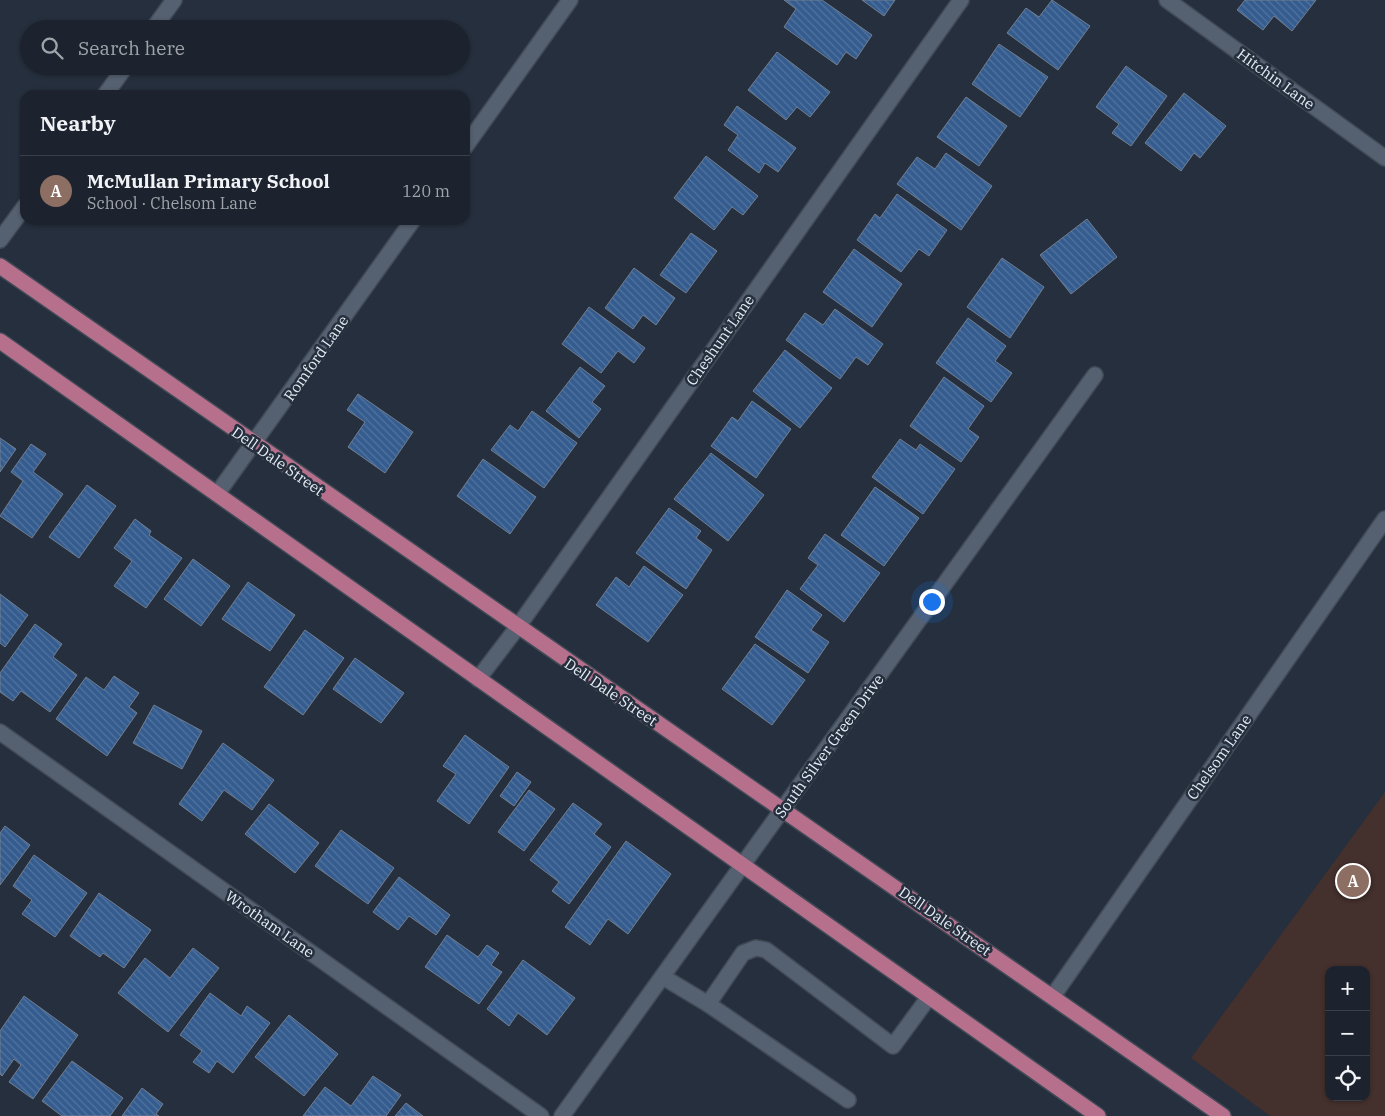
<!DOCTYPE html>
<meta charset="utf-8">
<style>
:root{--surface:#1c232e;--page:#252b36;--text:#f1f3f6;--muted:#a0a4aa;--line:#3a404a;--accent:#db2777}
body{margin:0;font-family:"IBM Plex Serif",serif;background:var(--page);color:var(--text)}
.controls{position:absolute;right:15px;bottom:15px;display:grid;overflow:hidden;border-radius:10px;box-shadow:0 1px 4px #0004}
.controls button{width:45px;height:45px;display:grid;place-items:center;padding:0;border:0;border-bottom:1px solid var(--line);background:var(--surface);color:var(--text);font:25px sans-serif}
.you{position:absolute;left:931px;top:601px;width:18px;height:18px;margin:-12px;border:4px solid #fff;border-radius:50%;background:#1a73e8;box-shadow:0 0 0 8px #1a73e833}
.badge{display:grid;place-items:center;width:32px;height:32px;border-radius:50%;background:var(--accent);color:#fff;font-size:16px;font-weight:700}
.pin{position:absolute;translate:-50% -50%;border:2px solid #fff;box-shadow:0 1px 5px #0006}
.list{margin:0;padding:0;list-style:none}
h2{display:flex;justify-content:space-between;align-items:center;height:65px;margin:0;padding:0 20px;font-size:21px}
h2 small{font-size:16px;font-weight:400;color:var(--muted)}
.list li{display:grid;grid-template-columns:32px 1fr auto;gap:15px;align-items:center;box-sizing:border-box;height:70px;padding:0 20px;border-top:1px solid var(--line)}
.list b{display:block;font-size:19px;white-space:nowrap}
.list p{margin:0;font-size:16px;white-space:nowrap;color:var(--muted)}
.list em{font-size:16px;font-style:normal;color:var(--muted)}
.icon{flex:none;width:28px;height:28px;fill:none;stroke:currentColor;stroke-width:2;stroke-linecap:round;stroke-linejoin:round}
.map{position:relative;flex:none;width:1385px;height:1116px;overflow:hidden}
.search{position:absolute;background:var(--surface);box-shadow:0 1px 4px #0004;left:20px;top:20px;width:450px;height:55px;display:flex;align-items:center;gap:12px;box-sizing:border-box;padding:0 18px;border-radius:28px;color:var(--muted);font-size:19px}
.panel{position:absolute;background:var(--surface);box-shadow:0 1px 4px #0004;left:20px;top:90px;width:450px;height:135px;border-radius:15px}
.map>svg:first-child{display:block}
</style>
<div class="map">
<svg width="1385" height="1116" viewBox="0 0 1385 1116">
<defs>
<pattern id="building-back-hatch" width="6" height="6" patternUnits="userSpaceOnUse" patternTransform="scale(1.25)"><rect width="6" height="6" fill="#355c8f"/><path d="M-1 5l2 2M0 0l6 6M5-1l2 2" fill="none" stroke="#52749f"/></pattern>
</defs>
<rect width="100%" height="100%" fill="#252f3d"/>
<path fill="#44302c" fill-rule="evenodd" d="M1385,792V1116H1270L1191,1058ZM1329,970H1366V1097H1329Z"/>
<g fill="url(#building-back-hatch)" stroke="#727e8f">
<polygon points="784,0 822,0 872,35 856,59 846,52 837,65 784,27 796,9"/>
<polygon points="862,0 895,0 884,16"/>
<polygon points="1052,0 1090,26 1058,70 1007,33 1026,8 1039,17"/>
<polygon points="1245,0 1316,0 1292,31 1274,16 1263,30 1237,10"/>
<polygon points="999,44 1048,77 1020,117 972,84"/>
<polygon points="777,52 830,92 810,117 797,107 786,120 748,90"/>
<polygon points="1126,66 1167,96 1131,146 1112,133 1119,124 1096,107"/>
<polygon points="1184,93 1226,126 1200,158 1194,153 1181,171 1145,143"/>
<polygon points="966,97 1007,126 979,166 937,137"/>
<polygon points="737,106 796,148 778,172 765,163 759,173 728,150 738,135 724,125"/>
<polygon points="946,153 992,186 961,230 897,184 917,157 935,169"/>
<polygon points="706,156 758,196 743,215 732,207 714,230 674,198"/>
<polygon points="897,194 947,230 929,256 919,249 901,272 857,240 875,214 880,218"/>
<polygon points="1087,219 1117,257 1071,294 1040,255"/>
<polygon points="691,233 717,251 686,293 660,275"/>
<polygon points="854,249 902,284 872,327 823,292"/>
<polygon points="1002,258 1044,287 1010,338 967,307"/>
<polygon points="634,268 675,298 656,325 643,315 633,329 605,308"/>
<polygon points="589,307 645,348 634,363 618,351 601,373 562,344"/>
<polygon points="835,309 883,344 868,365 856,357 840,379 786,340 805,313 823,325"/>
<polygon points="968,318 1006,346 995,361 1012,373 991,402 936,363"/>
<polygon points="785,350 832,388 800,428 753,391"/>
<polygon points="580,367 605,386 592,402 601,409 579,438 546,411"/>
<polygon points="944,377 984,406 968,429 979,437 961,462 910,426"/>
<polygon points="358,394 413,432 385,473 348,447 365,422 347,410"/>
<polygon points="752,401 791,429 756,478 711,446 732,417 738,421"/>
<polygon points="532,411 577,443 544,488 491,450 510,425 518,431"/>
<polygon points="0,438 16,449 0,472"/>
<polygon points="900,439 916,450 920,444 955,469 923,514 872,477"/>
<polygon points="31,444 46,454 33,472 63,494 32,538 0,516 23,481 11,472"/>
<polygon points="711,453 764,495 728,541 674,499"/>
<polygon points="483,459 536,497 510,534 457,496"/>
<polygon points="87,485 116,506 79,558 49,537"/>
<polygon points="875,487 919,518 884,566 841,535"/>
<polygon points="669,508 701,531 696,538 712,550 686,589 636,553"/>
<polygon points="135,519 151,531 149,535 182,558 146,608 114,586 132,561 114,548"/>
<polygon points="825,534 880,573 844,622 800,589 818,565 808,558"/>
<polygon points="193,559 230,586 201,626 164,599"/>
<polygon points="644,566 683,595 648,642 596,605 616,577 629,587"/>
<polygon points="248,582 295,615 270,651 222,619"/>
<polygon points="787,590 822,615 811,630 829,642 808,673 755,637"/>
<polygon points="0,594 28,615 5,647 0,643"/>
<polygon points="35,624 62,644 53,657 77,675 50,712 21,691 13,701 0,692 0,673"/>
<polygon points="305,630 344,658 303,715 264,687"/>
<polygon points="755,644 805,680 772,725 722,689"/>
<polygon points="355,658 404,693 381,723 333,689"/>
<polygon points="114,676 139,693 129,707 137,713 107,756 56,719 86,677 104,690"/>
<polygon points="154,705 202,731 182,769 133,743"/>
<polygon points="465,735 509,767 469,824 437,801 456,774 443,766"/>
<polygon points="223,743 274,780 252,810 224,790 202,821 179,804"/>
<polygon points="517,772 531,782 514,806 500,796"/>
<polygon points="529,790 555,809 524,851 498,832"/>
<polygon points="573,803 602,824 594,834 611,847 569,904 552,891 559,882 530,860"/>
<polygon points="269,804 319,843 295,873 245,834"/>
<polygon points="5,826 30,845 0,885 0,833"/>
<polygon points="341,830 394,868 368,904 315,866"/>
<polygon points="626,841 671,874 628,934 608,919 590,945 565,927"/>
<polygon points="34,855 87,893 55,937 22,914 32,900 13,886"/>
<polygon points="399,877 450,915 436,935 409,916 398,930 373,912"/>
<polygon points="99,893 151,930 124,968 103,953 100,957 70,936"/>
<polygon points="447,935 478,957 487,945 499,953 491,965 502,972 479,1004 425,967"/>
<polygon points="193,948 219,968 168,1032 118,993 145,958 170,978"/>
<polygon points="523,960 575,998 547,1035 518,1013 509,1026 487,1009"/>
<polygon points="210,993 241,1016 247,1006 270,1023 233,1073 217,1061 209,1073 193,1062 202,1051 180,1035"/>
<polygon points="24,996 78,1035 33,1099 9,1082 21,1065 14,1059 2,1076 0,1074 0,1031"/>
<polygon points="289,1015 338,1054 304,1096 255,1057"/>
<polygon points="72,1061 123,1098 110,1116 62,1116 42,1101"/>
<polygon points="373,1076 401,1095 386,1116 303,1116 325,1087 351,1106"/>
<polygon points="142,1088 163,1104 156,1114 159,1116 122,1116"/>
<polygon points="406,1103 423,1116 395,1116"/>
</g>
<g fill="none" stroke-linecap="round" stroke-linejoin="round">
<g stroke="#414a56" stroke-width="18">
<g id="minor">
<polyline points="1167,0 1385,158"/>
<polyline points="153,29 174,0"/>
<polyline points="105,95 126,66"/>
<polyline points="465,147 570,0"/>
<polyline points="0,240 25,206"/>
<polyline points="217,494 413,220"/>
<polyline points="478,679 517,628 961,0"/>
<polyline points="0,732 541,1116"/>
<polyline points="663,977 708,1004 743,953 756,948 766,950 893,1046 929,997"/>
<polyline points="1053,996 1385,519"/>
<polyline points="708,1004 848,1100"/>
<polyline points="562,1116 1095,375"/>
</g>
</g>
<g stroke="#414a56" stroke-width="18">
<g id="major">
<path d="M0,266C407,551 816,832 1223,1116"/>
<polyline points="0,341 1098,1116"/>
</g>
</g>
<use href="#minor" stroke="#556070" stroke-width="15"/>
<use href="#major" stroke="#b6708c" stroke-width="15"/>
</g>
<g text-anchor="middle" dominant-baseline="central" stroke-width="5" stroke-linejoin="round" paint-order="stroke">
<g font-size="15" fill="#e5ecf5" stroke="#252f3d">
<text transform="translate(1276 79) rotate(36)">Hitchin Lane</text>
<text transform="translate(720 340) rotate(-55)">Cheshunt Lane</text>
<text transform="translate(316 358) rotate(-55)">Romford Lane</text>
<text transform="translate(278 461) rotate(35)">Dell Dale Street</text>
<text transform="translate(611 692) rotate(34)">Dell Dale Street</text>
<text transform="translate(829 746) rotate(-54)">South Silver Green Drive</text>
<text transform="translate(1219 757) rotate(-55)">Chelsom Lane</text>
<text transform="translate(945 921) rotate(35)">Dell Dale Street</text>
<text transform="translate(270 924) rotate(35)">Wrotham Lane</text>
</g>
</g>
</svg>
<div class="controls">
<button>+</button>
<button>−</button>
<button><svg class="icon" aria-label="locate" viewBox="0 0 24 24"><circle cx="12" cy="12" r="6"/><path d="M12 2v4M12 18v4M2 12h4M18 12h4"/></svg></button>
</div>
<div class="you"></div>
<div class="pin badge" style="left:1353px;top:881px;background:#8d6e63">A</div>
<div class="search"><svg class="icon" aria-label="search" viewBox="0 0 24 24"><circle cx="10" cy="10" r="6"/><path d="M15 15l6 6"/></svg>Search here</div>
<section class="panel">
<h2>Nearby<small></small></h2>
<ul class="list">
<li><span class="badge" style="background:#8d6e63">A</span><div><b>McMullan Primary School</b><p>School · Chelsom Lane</p></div><em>120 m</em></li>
</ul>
</section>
</div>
